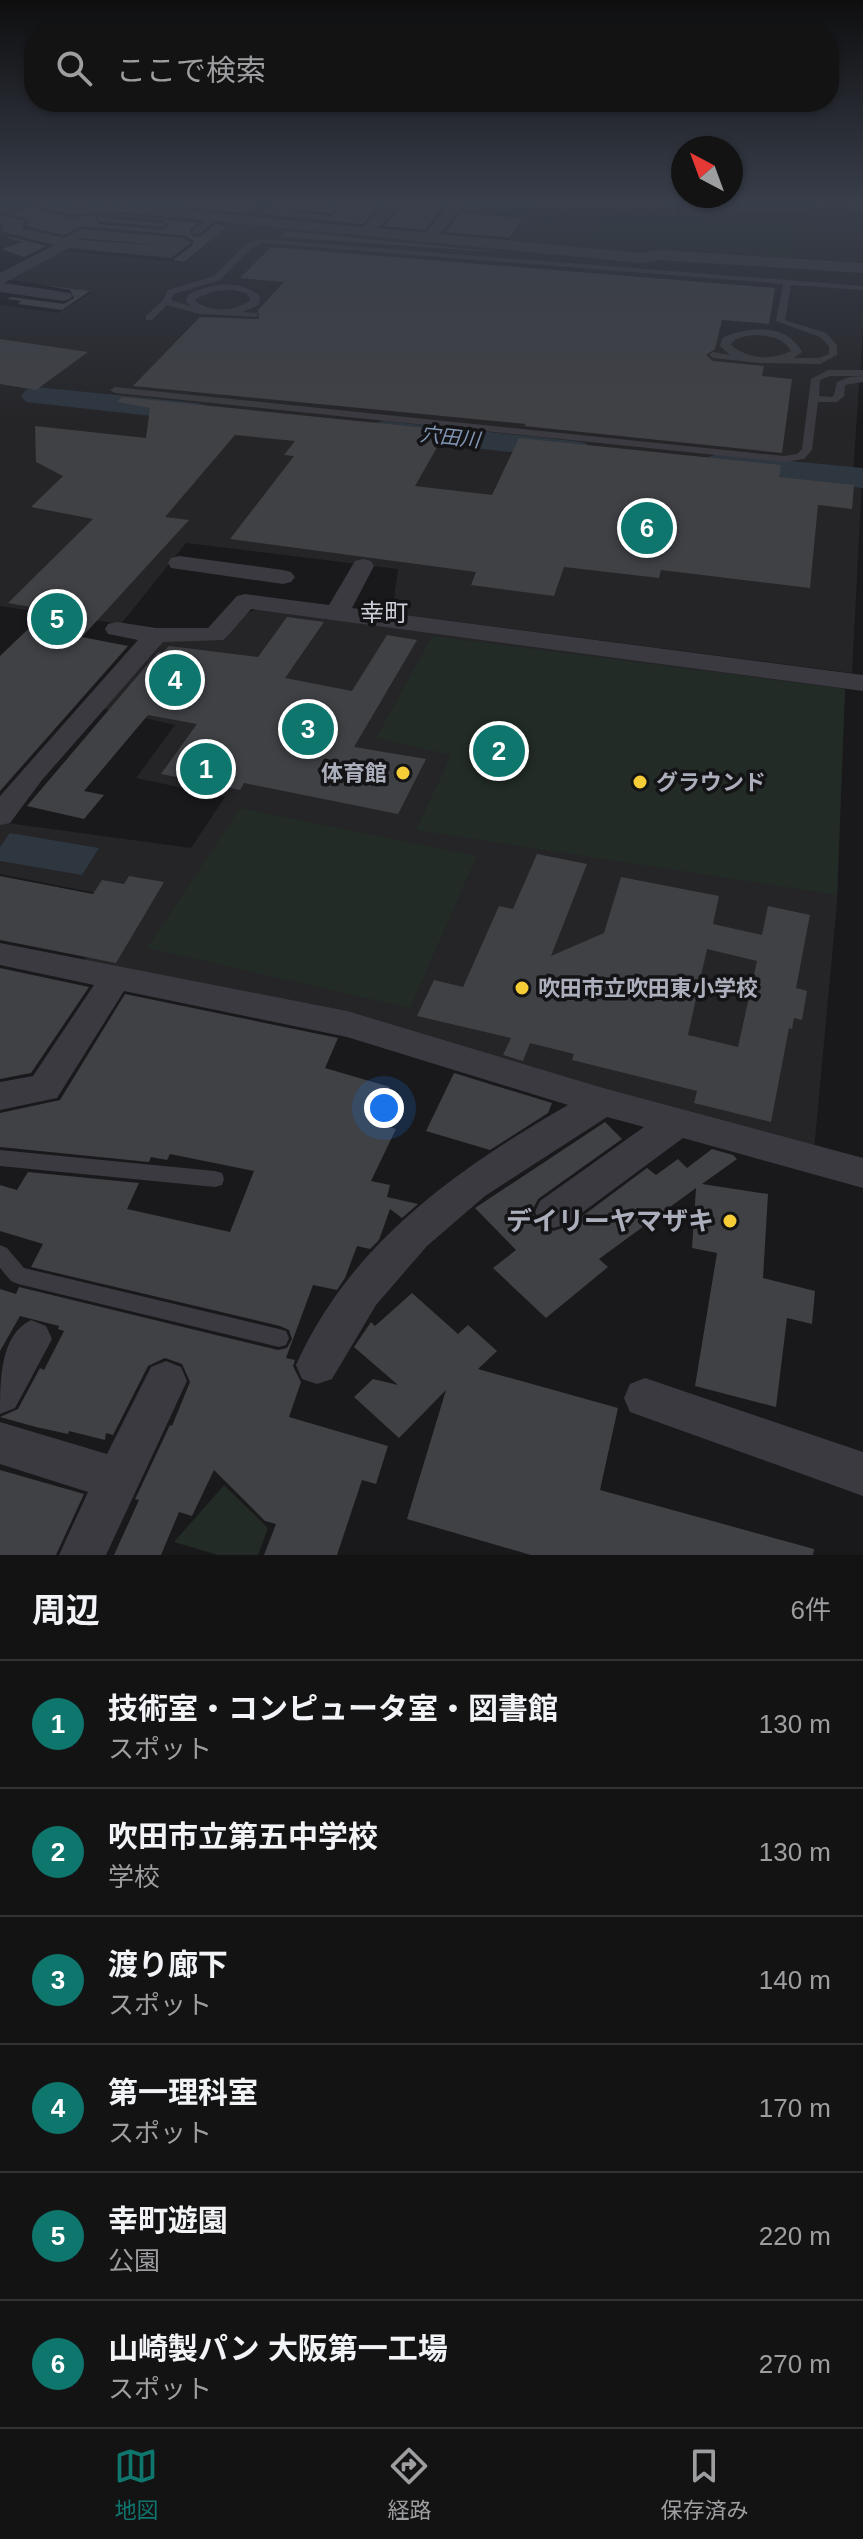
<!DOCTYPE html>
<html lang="ja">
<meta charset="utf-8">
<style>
:root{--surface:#131314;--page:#1c1c1d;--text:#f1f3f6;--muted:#9d9ea0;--line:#323234;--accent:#0f766e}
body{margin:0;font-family:Arial,"Noto Sans JP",sans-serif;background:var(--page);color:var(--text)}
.compass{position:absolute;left:671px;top:136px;width:72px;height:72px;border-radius:50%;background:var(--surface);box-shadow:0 2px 6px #0004;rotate:319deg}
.you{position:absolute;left:384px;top:1108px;width:28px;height:28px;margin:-20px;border:6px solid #fff;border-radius:50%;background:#1a73e8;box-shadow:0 0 0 12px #1a73e833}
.badge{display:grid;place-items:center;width:52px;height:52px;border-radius:50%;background:var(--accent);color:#fff;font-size:26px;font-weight:700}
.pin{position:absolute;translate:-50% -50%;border:4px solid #fff;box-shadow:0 2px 8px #0006}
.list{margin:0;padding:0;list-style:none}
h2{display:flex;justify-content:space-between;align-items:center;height:104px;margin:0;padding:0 32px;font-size:34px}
h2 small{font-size:26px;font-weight:400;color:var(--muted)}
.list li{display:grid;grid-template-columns:52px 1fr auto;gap:24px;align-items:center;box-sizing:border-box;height:128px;padding:0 32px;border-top:2px solid var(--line)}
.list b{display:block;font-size:30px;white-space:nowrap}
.list p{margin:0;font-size:26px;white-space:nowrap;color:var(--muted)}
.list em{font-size:26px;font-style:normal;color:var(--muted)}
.icon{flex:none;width:44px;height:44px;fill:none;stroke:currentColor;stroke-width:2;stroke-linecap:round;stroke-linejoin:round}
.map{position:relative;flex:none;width:863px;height:1555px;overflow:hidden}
.search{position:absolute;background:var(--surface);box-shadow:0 2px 6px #0004;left:24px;right:24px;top:24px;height:88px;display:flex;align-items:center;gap:20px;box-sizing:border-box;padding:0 28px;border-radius:32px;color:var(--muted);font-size:30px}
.sheet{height:872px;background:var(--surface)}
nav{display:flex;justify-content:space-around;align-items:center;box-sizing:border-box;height:112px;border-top:2px solid var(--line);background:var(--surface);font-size:22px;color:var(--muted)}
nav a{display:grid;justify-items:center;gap:4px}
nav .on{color:var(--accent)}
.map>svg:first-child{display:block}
</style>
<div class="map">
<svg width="863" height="1555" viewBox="0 0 863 1555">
<rect width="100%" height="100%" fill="#19191b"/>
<g fill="#252528">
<polygon points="534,202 665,205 664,212 807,222 812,203 846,206 863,222 863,265 643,256 508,242"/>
<polygon points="231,222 863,270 863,327 853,475 37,394 34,397 862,481 852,673 392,613 398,569 186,543 121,624 0,606 0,305 58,313 92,292 6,279 63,251 185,263"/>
<polygon points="262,608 845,689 837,903 814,1150 350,1017 84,960 121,898 0,874 0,822 191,848 225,797 136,778 175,725 101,708 163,638 225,640 238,616"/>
</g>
<g fill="#222b25" fill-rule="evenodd">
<polygon points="463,202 534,202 526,217 455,211"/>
<path d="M585,210L796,224L830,233L839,243L829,253L800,258L554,240L558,236C546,230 537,227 539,213H546L547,219L563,212ZM574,214H600L590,239L566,234L553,226L556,220ZM794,227L810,229L828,238L829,243L818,251L793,253Z"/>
<polygon points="432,636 845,689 837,895 416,830 451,755 376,738"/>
<polygon points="240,808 477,856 410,1008 147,948"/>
<polygon points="224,1485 268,1528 258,1555 218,1555 174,1542"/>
</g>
<polygon fill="#2e3640" points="10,833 99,848 82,875 0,861 0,847"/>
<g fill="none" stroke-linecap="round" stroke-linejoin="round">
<polyline stroke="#2e3640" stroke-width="4" points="610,202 672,205 673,212"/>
<g fill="#2e3640" fill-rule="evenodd">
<polygon points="36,387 197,403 208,406 212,412 208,418 197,421 26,402 21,396 26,390"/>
<polygon points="385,421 575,441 586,443 591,450 586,457 575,459 374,437 370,430 374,423"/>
<polygon points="719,454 863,468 863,488 708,471 703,464 708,457"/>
</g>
</g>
<g fill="#404145" fill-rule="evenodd">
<polygon points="132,202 256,202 243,213"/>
<polygon points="331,202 383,202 362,224 260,214 267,208 330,216 340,210"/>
<polygon points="405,202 446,202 425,230 384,226"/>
<polygon points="30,207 68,217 95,216 98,224 162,230 169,226 162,220 112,215 120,215 198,223 190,230 193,237 201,236 216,224 228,226 184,262 173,260 193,245 193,240 183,235 81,226 64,235 26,226 29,222 26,218 11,215"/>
<polygon points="460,213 523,218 510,237 517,238 446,232"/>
<polygon points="286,231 509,253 280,237"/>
<polygon points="12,237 46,246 24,257 1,249 23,242 8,238"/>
<polygon points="271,247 775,288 769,324 722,320 715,349 706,355 713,361 764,366 762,376 792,379 782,453 524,426 526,424 133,386 200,317 259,319 258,310 284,282 240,278"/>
<polygon points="33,283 66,288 90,291 62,310 18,304 21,301 7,299 11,297 64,304 74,298 70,290"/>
<polygon points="0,339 88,352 36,390 0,384"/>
<polygon points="122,397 447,430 415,486 492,495 519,438 781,465 779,477 854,485 852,509 818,505 810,588 661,570 659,578 564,567 554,596 471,585 476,572 230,539 294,456 284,455 295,441 235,435 165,517 189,520 82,637 128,646 0,791 0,656 48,610 8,603 93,519 31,507 63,476 36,462 35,426 146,438 150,408 117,402"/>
<polygon points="287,617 324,622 285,678 352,691 387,635 417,640 354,747 426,759 398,814 244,783 240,790 161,774 197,724 148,715 84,791 104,795 84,819 27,806 158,652 162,653 169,646 258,657"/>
<path d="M537,854L587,864L551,956L604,933L621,877L719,896L713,924L762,935L768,906L810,915L796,988L807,991L802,1020L794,1018L792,1029L789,1028L771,1122L694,1103L697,1091L572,1060L574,1054L530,1043L523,1061L503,1055L511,1038L417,1016L434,980L463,987L499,906L513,909ZM707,949L757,961L738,1047L688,1035Z"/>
<polygon points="0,876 93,894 102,880 124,884 129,876 164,882 116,963 0,940"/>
<polygon points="0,968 89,987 31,1073 0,1079"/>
<polygon points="125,994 338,1038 325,1068 390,1087 372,1122 396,1129 371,1181 390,1185 387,1197 418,1204 402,1218 390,1209 379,1240 370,1249 357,1246 345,1278 337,1290 313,1285 286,1358 295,1360 293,1366 301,1382 289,1417 388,1446 376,1484 362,1480 337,1555 264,1555 276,1524 265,1521 214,1470 192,1516 179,1512 161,1555 114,1555 139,1500 135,1499 138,1493 170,1425 172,1426 190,1382 182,1364 165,1358 148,1366 113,1435 106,1433 105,1440 69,1431 68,1434 36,1427 0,1417 18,1409 40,1368 44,1370 64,1331 58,1329 59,1326 20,1316 0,1351 0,1289 16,1294 19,1287 278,1350 287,1348 292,1339 289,1330 280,1326 31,1267 43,1244 0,1231 0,1185 17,1190 28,1172 139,1183 127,1209 230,1232 254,1171 170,1154 167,1160 151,1157 149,1162 0,1147 0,1113 60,1100"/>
<polygon points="454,1073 552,1103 548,1113 490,1150 426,1131"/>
<polygon points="605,1122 622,1139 538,1199 532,1211 537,1224 553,1231 569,1226 647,1168 656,1175 678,1159 687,1168 712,1149 733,1155 737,1159 702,1184 768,1194 763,1278 815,1291 812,1324 787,1318 776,1407 695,1386 717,1253 692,1248 696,1188 599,1259 608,1267 546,1318 493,1268 516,1250 475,1208"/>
<polygon points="412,1293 458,1334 468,1325 497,1351 478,1369 618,1408 600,1490 814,1549 813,1555 531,1555 407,1519 446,1390 399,1438 354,1397 373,1379 398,1385 354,1347 371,1322 375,1326"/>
<polygon points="0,1470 84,1494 56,1555 0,1555"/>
</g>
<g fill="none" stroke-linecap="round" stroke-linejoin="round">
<g fill="#3a3a40" fill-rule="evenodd">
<polygon points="212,216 219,218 199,234 193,234 193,230"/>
<polygon points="98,217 162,223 166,225 162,227 101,221 98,221"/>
<path d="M261,239L863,286V290L791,285L785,320L826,333L837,345V355L820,364L760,363L713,358L709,355L713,352L730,355L720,346L722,338C748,326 787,323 802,352L794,358H819L829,354V346L820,337L776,321L783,284L262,243L252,248L220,280L174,294L171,300L192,307L186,302L188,295C211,283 239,279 260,296L259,305L242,312L257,313V317L199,314L167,305L152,320H146V316L163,300L168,290L214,276L246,244ZM233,290L246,293L251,300C233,312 213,313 195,301L197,298L215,291ZM756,335C769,336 784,338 791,351C771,361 748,359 731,345C735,336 747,336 756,335Z"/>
<polygon points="828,370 863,370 863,376 830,376 820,380 819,396 832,397 834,395 837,382 850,377 863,376 863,382 845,385 844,396 837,402 818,402 812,450 804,459 784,462 115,393 110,390 115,387 784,456 797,454 802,449 811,379"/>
<polygon points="0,1150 215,1171 222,1173 224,1179 222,1185 215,1187 0,1166"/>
<polygon points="0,1245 7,1248 24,1268 279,1329 286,1331 289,1338 286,1345 279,1347 18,1284 11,1281 0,1268"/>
</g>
<g fill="#3a3a40" fill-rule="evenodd">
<polygon points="25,202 69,206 120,204 363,227 387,202 402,202 378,228 426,233 450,202 465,202 440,234 642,253 659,250 863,263 863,273 659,260 642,263 120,212 69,214"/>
<polygon points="269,202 330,205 337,209 330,213 275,208 270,207"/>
<path d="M0,216L23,220L25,223L21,228L64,238L81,229L183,238L191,243L171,258L69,248L4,283L70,293L72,296L70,299L64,301L0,292V273L54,245L4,232L2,229L5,225L0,224ZM82,238L170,246L80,240Z"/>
<polygon points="179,556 283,570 291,572 295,577 291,582 283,584 171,568 168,563 171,558"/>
<polygon points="363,559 371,561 374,566 352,608 863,675 863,691 251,609 224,640 163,642 42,780 10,823 0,825 0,796 138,640 108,634 105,629 108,624 117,622 156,628 208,628 237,596 245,594 329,605 355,561"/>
<path d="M0,943L347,1011L603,1088L863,1158V1188L683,1138L568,1223L554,1228L540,1223L535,1212L540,1201L644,1127L607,1117L485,1196L427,1246L376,1305L332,1379L317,1384L302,1379L296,1365C350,1244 457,1169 568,1105L347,1037L124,991L57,1098L0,1110V1082L33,1076L94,985L0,965Z"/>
<path d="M31,1320L46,1326L52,1339L15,1408L0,1414C0,1380 0,1335 31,1320Z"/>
<polygon points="166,1361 181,1367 187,1381 106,1555 59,1555 88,1492 0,1464 0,1422 107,1454 151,1367"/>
<polygon points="645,1378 863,1452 863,1496 630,1412 624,1398 630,1384"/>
</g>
<polygon fill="#484950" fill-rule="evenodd" points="847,202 863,202 863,214 856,212"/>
</g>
<linearGradient id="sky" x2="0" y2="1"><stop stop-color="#0e0e0f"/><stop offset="0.48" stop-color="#383e4a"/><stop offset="1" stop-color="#383e4a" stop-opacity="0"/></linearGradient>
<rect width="863" height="420" fill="url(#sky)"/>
<g fill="#f6cd36" stroke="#141416" stroke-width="3">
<circle cx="403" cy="773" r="8"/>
<circle cx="640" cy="782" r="8"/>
<circle cx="522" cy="988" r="8"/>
<circle cx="730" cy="1221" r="8"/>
</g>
<g text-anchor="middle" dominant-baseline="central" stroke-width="7" stroke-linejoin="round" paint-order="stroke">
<g font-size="20" font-style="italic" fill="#8297b6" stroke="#141416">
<text transform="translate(450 437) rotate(6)">穴田川</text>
</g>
<g font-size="22" font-weight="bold" fill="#abaebb" stroke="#141416" text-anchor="start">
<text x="387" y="773" text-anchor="end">体育館</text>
<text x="656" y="782">グラウンド</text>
<text x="538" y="988">吹田市立吹田東小学校</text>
</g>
<g font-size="24" fill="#ccced7" stroke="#141416">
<text x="384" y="612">幸町</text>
</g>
<g font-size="26" font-weight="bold" fill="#abaebb" stroke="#141416" text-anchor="end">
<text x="714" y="1221">デイリーヤマザキ</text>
</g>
</g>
</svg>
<svg class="compass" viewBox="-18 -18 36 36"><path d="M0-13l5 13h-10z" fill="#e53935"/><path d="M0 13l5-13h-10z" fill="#9d9ea0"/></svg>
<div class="you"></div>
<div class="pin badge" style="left:206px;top:769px">1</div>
<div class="pin badge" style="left:499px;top:751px">2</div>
<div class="pin badge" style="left:308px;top:729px">3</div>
<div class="pin badge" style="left:175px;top:680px">4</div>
<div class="pin badge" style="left:57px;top:619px">5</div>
<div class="pin badge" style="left:647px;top:528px">6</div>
<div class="search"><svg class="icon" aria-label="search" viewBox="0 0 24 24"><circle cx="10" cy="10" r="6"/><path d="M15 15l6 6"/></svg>ここで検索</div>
</div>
<section class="sheet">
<h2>周辺<small>6件</small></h2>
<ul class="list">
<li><span class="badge">1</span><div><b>技術室・コンピュータ室・図書館</b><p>スポット</p></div><em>130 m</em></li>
<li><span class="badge">2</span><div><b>吹田市立第五中学校</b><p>学校</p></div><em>130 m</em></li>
<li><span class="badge">3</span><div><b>渡り廊下</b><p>スポット</p></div><em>140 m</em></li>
<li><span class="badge">4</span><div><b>第一理科室</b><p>スポット</p></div><em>170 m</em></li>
<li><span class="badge">5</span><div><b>幸町遊園</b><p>公園</p></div><em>220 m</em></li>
<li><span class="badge">6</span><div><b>山崎製パン 大阪第一工場</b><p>スポット</p></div><em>270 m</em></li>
</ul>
</section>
<nav>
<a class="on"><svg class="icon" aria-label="map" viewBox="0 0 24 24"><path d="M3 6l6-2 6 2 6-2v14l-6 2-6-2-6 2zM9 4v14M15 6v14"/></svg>地図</a>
<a><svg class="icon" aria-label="directions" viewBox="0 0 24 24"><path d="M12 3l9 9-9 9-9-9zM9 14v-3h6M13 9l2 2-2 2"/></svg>経路</a>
<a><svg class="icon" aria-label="saved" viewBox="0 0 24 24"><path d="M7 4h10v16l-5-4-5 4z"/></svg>保存済み</a>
</nav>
